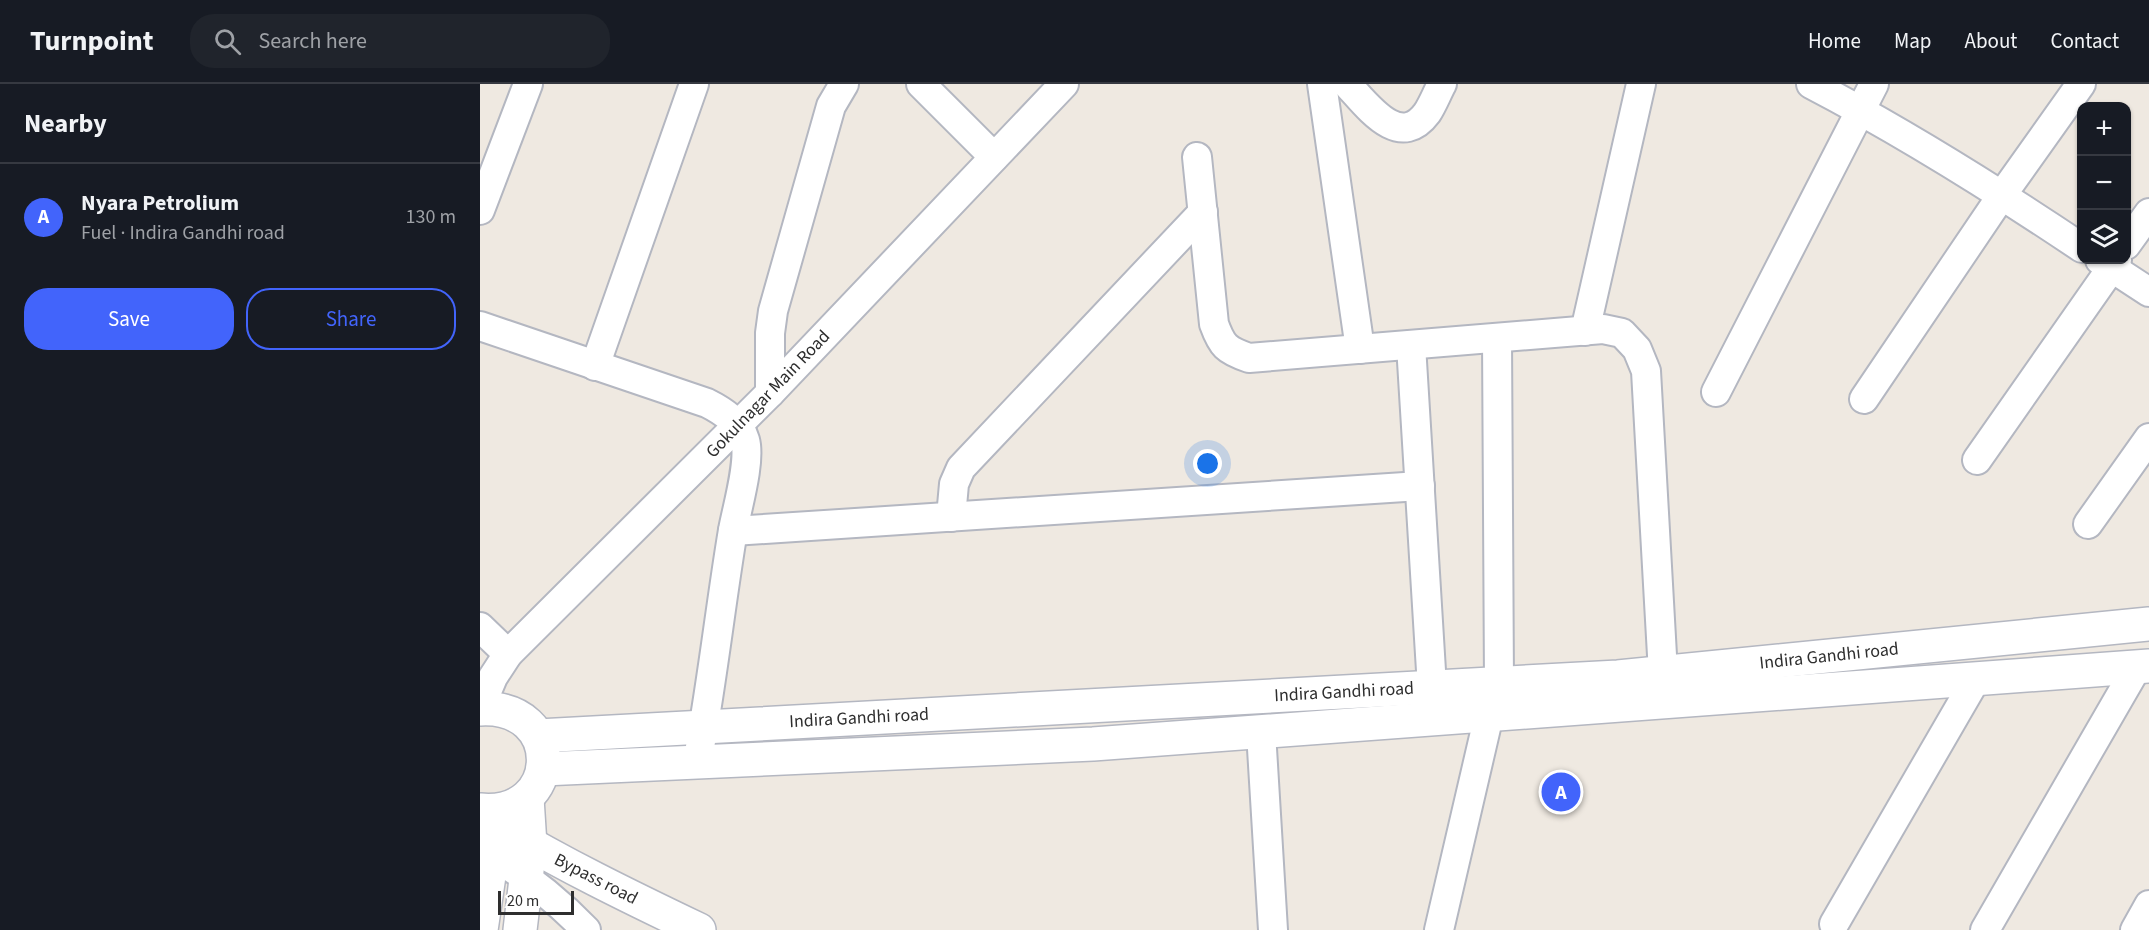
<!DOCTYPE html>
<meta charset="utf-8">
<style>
:root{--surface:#171b24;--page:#20242c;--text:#f1f3f6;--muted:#9ea1a6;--line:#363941;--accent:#4264fb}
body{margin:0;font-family:"Source Sans 3",sans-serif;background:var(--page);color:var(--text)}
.controls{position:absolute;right:18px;top:18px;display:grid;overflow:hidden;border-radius:12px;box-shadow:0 2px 4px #0004}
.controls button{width:54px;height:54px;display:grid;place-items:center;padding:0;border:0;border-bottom:2px solid var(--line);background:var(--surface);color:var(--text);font:30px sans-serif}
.scale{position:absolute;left:18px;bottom:15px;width:76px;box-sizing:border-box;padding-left:6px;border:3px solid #2e2e2e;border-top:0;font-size:16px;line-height:21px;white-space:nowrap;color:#2e2e2e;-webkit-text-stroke:4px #fff;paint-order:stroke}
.you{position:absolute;left:728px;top:380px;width:21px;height:21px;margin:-15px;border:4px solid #fff;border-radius:50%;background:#1a73e8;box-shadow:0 0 0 9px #1a73e833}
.badge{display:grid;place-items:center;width:39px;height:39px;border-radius:50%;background:var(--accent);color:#fff;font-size:20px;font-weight:700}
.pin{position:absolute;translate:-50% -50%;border:3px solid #fff;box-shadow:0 2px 6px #0006}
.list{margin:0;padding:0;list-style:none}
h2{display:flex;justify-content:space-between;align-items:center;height:78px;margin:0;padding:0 24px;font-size:26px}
h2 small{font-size:20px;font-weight:400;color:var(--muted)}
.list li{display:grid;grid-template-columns:39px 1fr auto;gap:18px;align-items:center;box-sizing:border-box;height:108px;padding:0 24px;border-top:2px solid var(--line)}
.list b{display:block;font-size:22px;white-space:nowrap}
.list p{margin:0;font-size:20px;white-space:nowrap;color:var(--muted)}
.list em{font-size:20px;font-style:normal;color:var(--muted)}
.actions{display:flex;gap:12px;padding:18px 24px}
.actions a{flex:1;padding:14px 0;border:2px solid var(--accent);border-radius:24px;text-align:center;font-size:21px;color:var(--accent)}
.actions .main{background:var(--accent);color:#fff}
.icon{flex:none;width:33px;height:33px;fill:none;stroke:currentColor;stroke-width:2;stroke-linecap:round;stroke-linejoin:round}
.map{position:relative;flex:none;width:1669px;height:846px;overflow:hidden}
header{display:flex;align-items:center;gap:36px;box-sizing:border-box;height:84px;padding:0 30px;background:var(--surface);border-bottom:2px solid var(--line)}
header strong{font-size:28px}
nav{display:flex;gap:33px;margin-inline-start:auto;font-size:21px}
.search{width:420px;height:54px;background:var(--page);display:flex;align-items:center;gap:15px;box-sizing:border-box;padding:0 21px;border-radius:24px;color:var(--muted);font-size:22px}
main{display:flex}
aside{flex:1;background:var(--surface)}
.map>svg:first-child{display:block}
</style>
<header>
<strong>Turnpoint</strong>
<div class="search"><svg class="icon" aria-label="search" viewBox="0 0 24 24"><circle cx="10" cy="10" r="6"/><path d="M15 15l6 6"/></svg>Search here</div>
<nav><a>Home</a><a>Map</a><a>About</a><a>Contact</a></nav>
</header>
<main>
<aside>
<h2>Nearby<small></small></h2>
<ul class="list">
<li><span class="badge">A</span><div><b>Nyara Petrolium</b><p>Fuel · Indira Gandhi road</p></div><em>130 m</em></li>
</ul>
<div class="actions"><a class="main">Save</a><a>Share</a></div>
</aside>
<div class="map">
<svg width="1669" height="846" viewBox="0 0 1669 846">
<rect width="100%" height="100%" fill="#efe9e1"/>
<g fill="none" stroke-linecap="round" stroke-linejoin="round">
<g stroke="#b4b7c1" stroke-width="32">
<g id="minor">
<polyline points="441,0 514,73"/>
<polyline points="842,0 880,265"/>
<path d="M867,0C887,21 919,67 947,29C953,20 957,9 962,0"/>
<path d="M1331,0C1425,49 1514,105 1602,164"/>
<path d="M717,73L734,240C742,262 746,266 769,274L1123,245L1142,249L1157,265L1166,287L1183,589"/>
<polyline points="0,126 48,0"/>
<polyline points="1646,161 1669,129"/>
<polyline points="1620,176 1669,208"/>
<path d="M0,242L227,319C243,327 260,338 265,356C271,377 257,424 253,446C241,518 233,591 220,663"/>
<polyline points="1105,247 1161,0"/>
<polyline points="1017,254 1019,600"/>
<polyline points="931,261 952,603"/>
<polyline points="115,282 214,0"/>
<polyline points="1236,308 1394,0"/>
<polyline points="290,309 290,249 293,227 351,22 364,0"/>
<polyline points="1384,315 1522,111 1601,0"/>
<polyline points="1497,376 1637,176"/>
<polyline points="471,433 474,400 481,384 723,128"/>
<polyline points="1608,440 1669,354"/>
<polyline points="253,447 940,402"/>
<polyline points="0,543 28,570"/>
<polyline points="0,624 13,593 28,570 290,309 584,0"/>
<polyline points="781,648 793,846"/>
<path d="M12,771C48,793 77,816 106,846"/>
<polyline points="1354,840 1496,595"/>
<polyline points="959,846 1009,631"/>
<polyline points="1505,846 1657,583"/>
<polyline points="1655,846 1669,821"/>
</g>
</g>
<g stroke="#b4b7c1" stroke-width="36">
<path id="tertiary" d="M14,739C80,779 150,813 219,846"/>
</g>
<g stroke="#b4b7c1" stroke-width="36">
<g id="secondary">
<path d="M0,625C86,620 83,734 0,726"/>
<polyline points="58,652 1138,593 1669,540"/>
<polyline points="63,685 613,660 1669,582"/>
<polyline points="1,846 12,771 16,728"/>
<polyline points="40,846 50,761 47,714"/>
</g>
</g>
<use href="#minor" stroke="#fff" stroke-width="28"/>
<use href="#tertiary" stroke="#fff" stroke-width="33"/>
<use href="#secondary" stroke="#fff" stroke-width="33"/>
</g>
<g text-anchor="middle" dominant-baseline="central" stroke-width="5" stroke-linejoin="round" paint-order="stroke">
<g font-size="18" fill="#2e2e2e" stroke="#fff">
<text transform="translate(288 310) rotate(-46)">Gokulnagar Main Road</text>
<text transform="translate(1349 572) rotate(-6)">Indira Gandhi road</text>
<text transform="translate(864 608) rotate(-3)">Indira Gandhi road</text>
<text transform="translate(379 634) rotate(-3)">Indira Gandhi road</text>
<text transform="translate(116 795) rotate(27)">Bypass road</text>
</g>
</g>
</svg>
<div class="controls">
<button>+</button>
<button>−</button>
<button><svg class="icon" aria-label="layers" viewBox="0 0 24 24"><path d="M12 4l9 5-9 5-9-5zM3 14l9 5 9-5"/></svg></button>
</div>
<div class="scale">20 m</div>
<div class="you"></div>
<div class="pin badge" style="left:1081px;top:708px">A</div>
</div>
</main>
